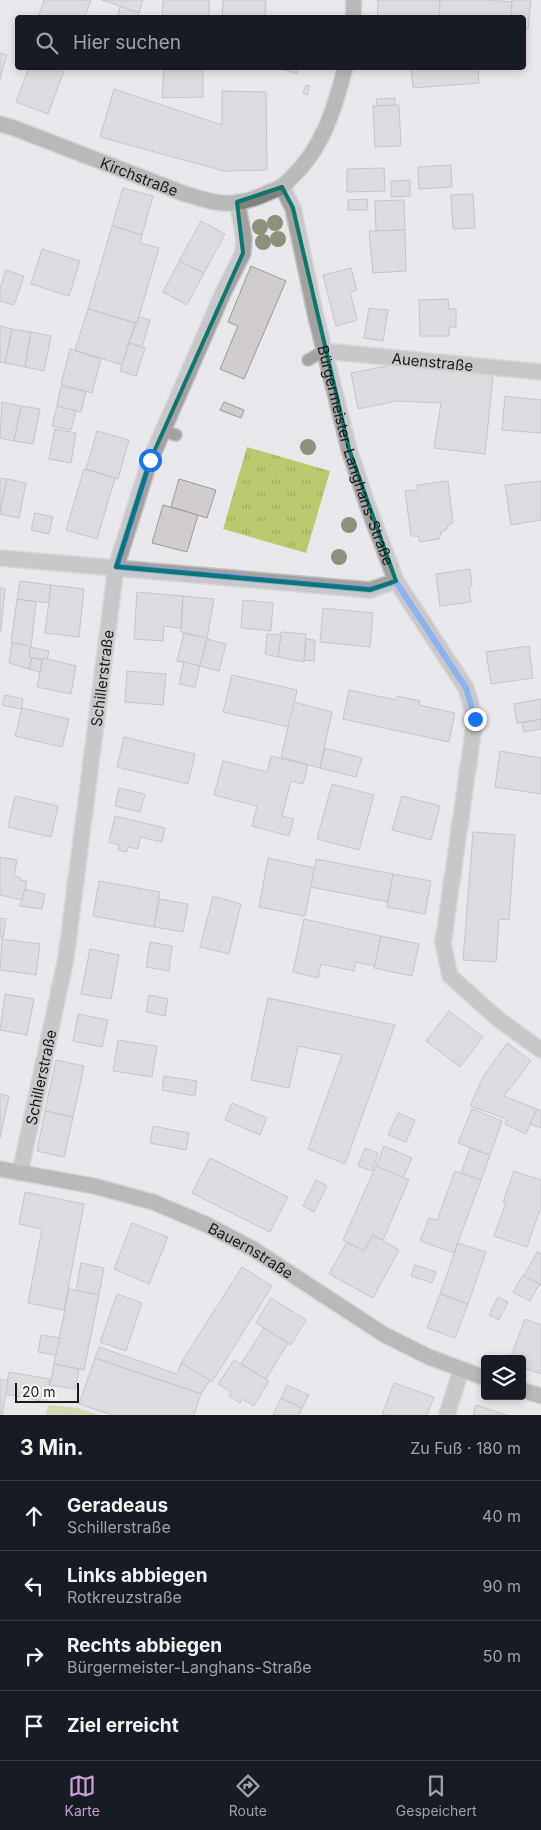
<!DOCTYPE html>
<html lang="de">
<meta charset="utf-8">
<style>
:root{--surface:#171b24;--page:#242831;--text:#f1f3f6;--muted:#9ea1a6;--line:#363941;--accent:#c59fd1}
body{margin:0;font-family:Inter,sans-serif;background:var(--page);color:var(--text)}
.controls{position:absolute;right:15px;bottom:15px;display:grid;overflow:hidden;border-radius:5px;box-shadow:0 2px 8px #0003}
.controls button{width:45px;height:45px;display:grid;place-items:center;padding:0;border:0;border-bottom:1px solid var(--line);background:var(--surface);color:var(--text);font:25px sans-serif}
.scale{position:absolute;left:15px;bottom:12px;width:64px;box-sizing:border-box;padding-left:5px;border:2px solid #19191a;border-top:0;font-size:14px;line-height:18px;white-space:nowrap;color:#19191a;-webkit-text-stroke:4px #f6f6f9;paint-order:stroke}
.stop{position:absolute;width:15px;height:15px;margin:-11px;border:4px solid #1a73e8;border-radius:50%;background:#fff}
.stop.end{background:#1a73e8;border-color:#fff;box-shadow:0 1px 5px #0008}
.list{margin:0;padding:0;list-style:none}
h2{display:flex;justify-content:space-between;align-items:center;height:65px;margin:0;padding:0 20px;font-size:21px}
h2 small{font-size:16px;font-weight:400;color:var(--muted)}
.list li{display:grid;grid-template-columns:32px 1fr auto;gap:15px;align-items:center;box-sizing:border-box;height:70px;padding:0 20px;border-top:1px solid var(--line)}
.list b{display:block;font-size:19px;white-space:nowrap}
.list p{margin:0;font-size:16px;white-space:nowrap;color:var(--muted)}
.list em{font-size:16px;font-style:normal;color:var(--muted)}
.icon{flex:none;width:28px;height:28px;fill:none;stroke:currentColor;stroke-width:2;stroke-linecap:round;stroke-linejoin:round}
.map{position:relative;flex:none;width:541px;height:1415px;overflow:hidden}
.search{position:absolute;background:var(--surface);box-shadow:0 2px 8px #0003;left:15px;right:15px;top:15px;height:55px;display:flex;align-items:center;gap:12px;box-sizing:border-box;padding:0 18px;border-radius:5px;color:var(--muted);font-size:19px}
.sheet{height:345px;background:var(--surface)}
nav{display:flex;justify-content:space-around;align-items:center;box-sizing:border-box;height:70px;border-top:1px solid var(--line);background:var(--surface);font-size:14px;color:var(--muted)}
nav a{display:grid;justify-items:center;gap:2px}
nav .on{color:var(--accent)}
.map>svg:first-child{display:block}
</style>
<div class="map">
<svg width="541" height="1415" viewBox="0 0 541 1415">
<defs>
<pattern id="grass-tufts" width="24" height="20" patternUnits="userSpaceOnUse" patternTransform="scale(1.25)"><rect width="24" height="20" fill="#bbc96e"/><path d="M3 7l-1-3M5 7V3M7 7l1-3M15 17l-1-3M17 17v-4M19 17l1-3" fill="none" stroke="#a0ac5f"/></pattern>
</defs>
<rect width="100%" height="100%" fill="#e8e8ec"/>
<g fill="url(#grass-tufts)">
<polygon points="247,447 330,471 306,553 223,529"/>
<polygon points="48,1405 78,1408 99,1415 46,1415"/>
</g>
<g fill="#d1cdce" stroke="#9d999a">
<polygon points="44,0 91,0 84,18 38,18"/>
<polygon points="102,0 143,0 139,13"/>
<polygon points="163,0 209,0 209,18 162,18"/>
<polygon points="223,0 266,0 265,18 222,18"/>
<polygon points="378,0 440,0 439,18 377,18"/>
<polygon points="440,0 490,0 512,2 511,18 439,18"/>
<polygon points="512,0 531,0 528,29 524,28 524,18 511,18"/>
<polygon points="120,6 139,13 138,18 118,18"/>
<polygon points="0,53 7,55 0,79"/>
<polygon points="29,68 65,68 48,114 16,102"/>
<polygon points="164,68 203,68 203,97 162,98"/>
<polygon points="280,68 299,68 297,74"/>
<polygon points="411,68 478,68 479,83 413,88"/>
<polygon points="306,85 310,86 307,95 303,93"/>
<polygon points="114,89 222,125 222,91 266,92 267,170 224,171 100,137"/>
<polygon points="395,98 395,105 377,106 376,99"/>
<polygon points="399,105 401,146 375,147 373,106"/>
<polygon points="451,165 452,187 419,189 418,167"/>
<polygon points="384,168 385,191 347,192 347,169"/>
<polygon points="410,180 410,196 391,197 391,181"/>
<polygon points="123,188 153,196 142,235 112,226"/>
<polygon points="473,194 475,228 453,229 451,195"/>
<polygon points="367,199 368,210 348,210 348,200"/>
<polygon points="404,200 405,230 376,231 375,201"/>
<polygon points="201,221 225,234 204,273 179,261"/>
<polygon points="112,226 142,235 140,243 159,248 137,323 88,309"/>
<polygon points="405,230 406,271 373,273 369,231"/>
<polygon points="42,249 80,261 69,296 31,284"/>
<polygon points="179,261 204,273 187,305 163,292"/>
<polygon points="251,266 286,281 244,379 220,369 238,326 228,322"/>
<polygon points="351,268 357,290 350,292 357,320 336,326 323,275"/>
<polygon points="6,270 24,276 14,305 0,301 0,289"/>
<polygon points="448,299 449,309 456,309 456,327 449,327 449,336 420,336 419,300"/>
<polygon points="369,308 388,310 383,341 364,338"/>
<polygon points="88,309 135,323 122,365 75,350"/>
<polygon points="139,317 150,320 142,347 129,343"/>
<polygon points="0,326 12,329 5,363 0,362"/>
<polygon points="12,329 31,332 25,367 5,363"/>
<polygon points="31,332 51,336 44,371 25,367"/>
<polygon points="129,343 145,348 136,376 120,371"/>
<polygon points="70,349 101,359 92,393 61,384"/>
<polygon points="393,365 493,376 485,454 434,448 441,403 397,401 358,409 351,373"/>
<polygon points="61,386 86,392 81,412 57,406"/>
<polygon points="505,396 541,400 541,433 502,430"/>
<polygon points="2,402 21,406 14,441 0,438"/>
<polygon points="224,402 244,410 241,418 220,410"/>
<polygon points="21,406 40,409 33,444 14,441"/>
<polygon points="57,406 76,411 71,430 52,426"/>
<polygon points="55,429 76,433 71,463 49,459"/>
<polygon points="97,431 129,440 118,479 86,469"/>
<polygon points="84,469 115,478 97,539 66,530"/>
<polygon points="0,478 7,479 0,514"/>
<polygon points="7,479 26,483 19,518 0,514"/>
<polygon points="179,479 216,490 207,518 171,507"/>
<polygon points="448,481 453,523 448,525 447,529 442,531 439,539 420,542 418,536 411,536 405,491 418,490 417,485"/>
<polygon points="541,481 541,520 511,525 505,485"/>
<polygon points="163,505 198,515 187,552 152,543"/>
<polygon points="35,513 53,517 49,534 31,530"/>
<polygon points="470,569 472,586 469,587 471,602 440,606 436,574"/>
<polygon points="20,581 51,585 49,603 17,599"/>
<polygon points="51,585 84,589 79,637 45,633"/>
<polygon points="0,588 5,589 1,631 0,631"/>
<polygon points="137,592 183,596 181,628 164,626 163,641 134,639"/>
<polygon points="183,596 214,599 207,638 181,632"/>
<polygon points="17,599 36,602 31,646 11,643"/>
<polygon points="243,600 273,603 271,631 241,628"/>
<polygon points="323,608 373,613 370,647 320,642"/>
<polygon points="281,632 306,634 304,662 278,657"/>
<polygon points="184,633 207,638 200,666 177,661"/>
<polygon points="267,634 281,635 278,657 265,654"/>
<polygon points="207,639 226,644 219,671 200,666"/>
<polygon points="306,639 315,640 314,661 304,660"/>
<polygon points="12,643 31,646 29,657 32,658 29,669 9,663"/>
<polygon points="529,646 533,678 491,684 486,652"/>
<polygon points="30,647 49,651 47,660 29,657"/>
<polygon points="32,658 42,660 40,672 29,669"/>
<polygon points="43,658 76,666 71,694 37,687"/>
<polygon points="184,662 200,666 195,687 179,684"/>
<polygon points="127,671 166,674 163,705 125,702"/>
<polygon points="232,675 297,690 289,727 223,712"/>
<polygon points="349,690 396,700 397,696 420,701 419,705 455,713 449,742 343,719"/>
<polygon points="5,695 23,699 21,709 2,705"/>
<polygon points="541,699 541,719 517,723 514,704"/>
<polygon points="294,702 332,712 320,768 281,757"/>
<polygon points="22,708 69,719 62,747 15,736"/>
<polygon points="541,719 541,729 524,732 522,723"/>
<polygon points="124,737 195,754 188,784 117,767"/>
<polygon points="325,748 362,758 356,777 320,768"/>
<polygon points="500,751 541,758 541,794 495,787"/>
<polygon points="271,756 308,765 303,784 291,781 282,816 294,819 289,836 252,826 257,806 214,795 223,761 267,772"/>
<polygon points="332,784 374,795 359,850 317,839"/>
<polygon points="119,788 145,794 140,812 115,806"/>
<polygon points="15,796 58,806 51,837 8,827"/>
<polygon points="402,796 440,806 431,840 392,830"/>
<polygon points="115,816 165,828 162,842 140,837 138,849 128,847 127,852 118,850 119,845 109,842"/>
<polygon points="473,832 515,835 509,920 499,919 496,962 463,960"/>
<polygon points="0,857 17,860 14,876 20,877 20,880 27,881 22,900 0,895"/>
<polygon points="268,858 315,868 305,916 259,907"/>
<polygon points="316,859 393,874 388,902 311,887"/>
<polygon points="393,874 431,881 425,914 387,907"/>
<polygon points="99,881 160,892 154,927 93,916"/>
<polygon points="25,889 45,894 42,909 20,906"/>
<polygon points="213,896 241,904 229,954 200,947"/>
<polygon points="159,899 188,904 183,932 154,927"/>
<polygon points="0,918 6,919 3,938 0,937"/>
<polygon points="304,919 381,936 375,966 356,962 354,971 321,964 318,978 293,972"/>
<polygon points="381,936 419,944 412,976 374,968"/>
<polygon points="2,939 40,944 36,975 0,970"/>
<polygon points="150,942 172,946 169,971 146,967"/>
<polygon points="90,949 119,955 111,999 81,994"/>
<polygon points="5,994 34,999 27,1035 0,1030"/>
<polygon points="149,995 168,999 165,1016 146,1012"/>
<polygon points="268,998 395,1025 345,1164 308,1149 342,1055 298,1046 289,1088 251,1080"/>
<polygon points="449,1011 483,1037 460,1067 426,1041"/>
<polygon points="78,1014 108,1020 102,1047 73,1041"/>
<polygon points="118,1040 157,1046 152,1077 113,1071"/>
<polygon points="507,1043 531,1061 504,1096 537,1109 526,1134 505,1124 507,1119 470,1106 483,1077"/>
<polygon points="56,1060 84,1066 73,1117 45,1111"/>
<polygon points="164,1076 197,1081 195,1096 162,1090"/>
<polygon points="0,1094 9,1096 0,1138"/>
<polygon points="232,1103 267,1118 260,1135 225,1120"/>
<polygon points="472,1109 502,1121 490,1155 458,1143"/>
<polygon points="537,1109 541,1111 541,1128 530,1124"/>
<polygon points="45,1111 73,1117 64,1157 37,1151"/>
<polygon points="398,1113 415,1120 406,1142 388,1135"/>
<polygon points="153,1126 189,1133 186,1150 150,1143"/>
<polygon points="384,1146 412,1158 403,1178 376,1166"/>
<polygon points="365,1148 378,1153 372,1171 358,1166"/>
<polygon points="470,1148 490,1155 481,1180 461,1173"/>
<polygon points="210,1158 288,1197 270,1232 192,1193"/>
<polygon points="376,1166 409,1180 383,1240 373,1235 364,1251 343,1240"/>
<polygon points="455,1171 481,1180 454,1253 420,1241 429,1218 437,1220"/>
<polygon points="514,1171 541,1180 541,1207 527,1247 494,1236 506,1203 503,1202"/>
<polygon points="316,1180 327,1186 314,1212 303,1206"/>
<polygon points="25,1192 84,1204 64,1310 28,1303 42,1229 19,1224"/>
<polygon points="132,1223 168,1237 149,1284 114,1269"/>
<polygon points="373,1235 399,1250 373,1298 329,1274 347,1242 364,1251"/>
<polygon points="458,1243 486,1252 468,1304 440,1294"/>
<polygon points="537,1252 541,1254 541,1285 524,1276"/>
<polygon points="81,1263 104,1268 99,1295 76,1291"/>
<polygon points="415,1265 436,1272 432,1283 411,1276"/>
<polygon points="242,1267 272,1286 212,1382 181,1363"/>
<polygon points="523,1275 539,1284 530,1301 513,1292"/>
<polygon points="69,1289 99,1295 84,1370 54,1364"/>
<polygon points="117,1294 142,1303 126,1351 100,1342"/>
<polygon points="440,1294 468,1304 455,1338 427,1328"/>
<polygon points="498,1297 508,1302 499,1320 489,1315"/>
<polygon points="271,1298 306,1320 291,1345 256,1323"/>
<polygon points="525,1319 541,1325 541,1374 522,1367 522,1359 510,1359"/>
<polygon points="264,1328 288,1343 266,1379 241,1364"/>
<polygon points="41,1335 60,1338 56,1355 38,1352"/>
<polygon points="99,1347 177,1374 181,1363 210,1380 201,1394 95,1358"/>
<polygon points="95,1358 201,1394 194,1415 112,1415 79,1404"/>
<polygon points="234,1360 269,1381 254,1406 242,1399 240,1403 229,1396 231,1392 218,1384"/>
<polygon points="54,1364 79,1369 75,1389 50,1385"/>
<polygon points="9,1372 50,1379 46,1402 5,1394"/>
<polygon points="0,1379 8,1381 2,1415 0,1415"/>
<polygon points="394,1383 434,1397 427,1415 382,1415"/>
<polygon points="287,1385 309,1395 302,1408 281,1398"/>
<polygon points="281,1398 302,1408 299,1415 273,1415"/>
<polygon points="476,1405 507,1415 473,1415"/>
</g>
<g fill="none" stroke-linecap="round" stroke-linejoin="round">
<g stroke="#c3c3c6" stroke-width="14">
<g id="lane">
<polyline points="308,360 324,351"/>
<polyline points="163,431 176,435"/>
</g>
</g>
<g stroke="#c3c3c6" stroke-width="18">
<g id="street">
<path id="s1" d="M282,187L293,208L316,317L349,449L367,504L396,581L466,688L475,719L443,943L450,976L498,1019L541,1050"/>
<path id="s2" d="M324,351L541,372"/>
<polyline points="0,558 370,590 396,581"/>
<path id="s3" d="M20,1173L66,958L116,567L149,463L223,293L243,253L244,238L237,202"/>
<polyline points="447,1415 461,1370"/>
</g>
</g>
<g stroke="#c3c3c6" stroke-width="18">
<g id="secondary">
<polyline points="353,18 354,0"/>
<path id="s4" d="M0,124L14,128L185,194C197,197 209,202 222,203C236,204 251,200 263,195C269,192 276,190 281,187C285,185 289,180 292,177C323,148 335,107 345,68"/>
<path id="s5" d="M0,1169L94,1186L153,1202L205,1224L253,1249L383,1334L429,1357L485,1378"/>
<polyline points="522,1390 541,1396"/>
</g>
</g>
<use href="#lane" stroke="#a3a2a1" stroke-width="11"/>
<use href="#street" stroke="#a3a2a1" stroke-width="15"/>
<use href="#secondary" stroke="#82807e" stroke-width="15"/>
</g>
<g fill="#8d917b">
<circle cx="275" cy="223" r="8"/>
<circle cx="260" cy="227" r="8"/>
<circle cx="278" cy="239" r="8"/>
<circle cx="263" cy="242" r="8"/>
<circle cx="308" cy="447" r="8"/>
<circle cx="349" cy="525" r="8"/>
<circle cx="339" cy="557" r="8"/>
</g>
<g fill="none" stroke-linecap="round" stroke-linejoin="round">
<polyline stroke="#1a73e8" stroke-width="6" points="150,460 116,567 370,590 396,582 466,688 475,719"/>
</g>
<path d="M0 0H541V1415H0ZM282,187L293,208L349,449L396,581L370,590L116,567L149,463L243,253L237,202Z" fill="#e8e8ec" fill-opacity=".55" fill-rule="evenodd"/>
<path fill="none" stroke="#0f766e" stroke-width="4" stroke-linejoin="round" d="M282,187L293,208L349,449L396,581L370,590L116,567L149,463L243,253L237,202Z"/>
<g text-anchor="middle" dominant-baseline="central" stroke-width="4" stroke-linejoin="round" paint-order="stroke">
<g font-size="15" fill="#19191a" stroke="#f6f6f9">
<text stroke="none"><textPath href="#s4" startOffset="149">Kirchstraße</textPath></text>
<text stroke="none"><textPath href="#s2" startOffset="109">Auenstraße</textPath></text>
<text stroke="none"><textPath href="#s1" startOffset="279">Bürgermeister-Langhans-Straße</textPath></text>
<text stroke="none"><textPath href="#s3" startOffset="502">Schillerstraße</textPath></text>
<text stroke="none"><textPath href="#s3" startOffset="98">Schillerstraße</textPath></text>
<text stroke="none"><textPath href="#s5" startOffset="266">Bauernstraße</textPath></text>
</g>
</g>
</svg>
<div class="controls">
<button><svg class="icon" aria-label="layers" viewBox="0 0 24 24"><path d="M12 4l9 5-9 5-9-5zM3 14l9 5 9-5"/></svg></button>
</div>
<div class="scale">20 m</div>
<div class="stop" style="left:150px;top:460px"></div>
<div class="stop end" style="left:475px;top:719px"></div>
<div class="search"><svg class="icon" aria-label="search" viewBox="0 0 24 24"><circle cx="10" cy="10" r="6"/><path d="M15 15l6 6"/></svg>Hier suchen</div>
</div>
<section class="sheet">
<h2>3 Min.<small>Zu Fuß · 180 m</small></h2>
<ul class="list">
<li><svg class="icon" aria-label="ahead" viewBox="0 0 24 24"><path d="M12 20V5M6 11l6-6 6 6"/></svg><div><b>Geradeaus</b><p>Schillerstraße</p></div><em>40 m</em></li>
<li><svg class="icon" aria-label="left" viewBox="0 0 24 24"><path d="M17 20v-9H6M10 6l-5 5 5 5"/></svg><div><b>Links abbiegen</b><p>Rotkreuzstraße</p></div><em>90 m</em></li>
<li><svg class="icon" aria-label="right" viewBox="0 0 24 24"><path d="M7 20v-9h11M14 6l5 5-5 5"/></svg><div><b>Rechts abbiegen</b><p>Bürgermeister-Langhans-Straße</p></div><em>50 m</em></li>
<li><svg class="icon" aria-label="arrive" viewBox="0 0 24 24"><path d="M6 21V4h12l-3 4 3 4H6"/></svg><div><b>Ziel erreicht</b></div></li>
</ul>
</section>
<nav>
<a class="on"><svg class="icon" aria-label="map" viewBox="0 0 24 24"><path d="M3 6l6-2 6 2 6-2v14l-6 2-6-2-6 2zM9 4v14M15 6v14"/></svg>Karte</a>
<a><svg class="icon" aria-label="directions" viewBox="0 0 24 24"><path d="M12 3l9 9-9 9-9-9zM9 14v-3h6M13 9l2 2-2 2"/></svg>Route</a>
<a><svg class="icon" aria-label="saved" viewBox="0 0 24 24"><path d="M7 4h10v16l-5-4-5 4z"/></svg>Gespeichert</a>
</nav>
